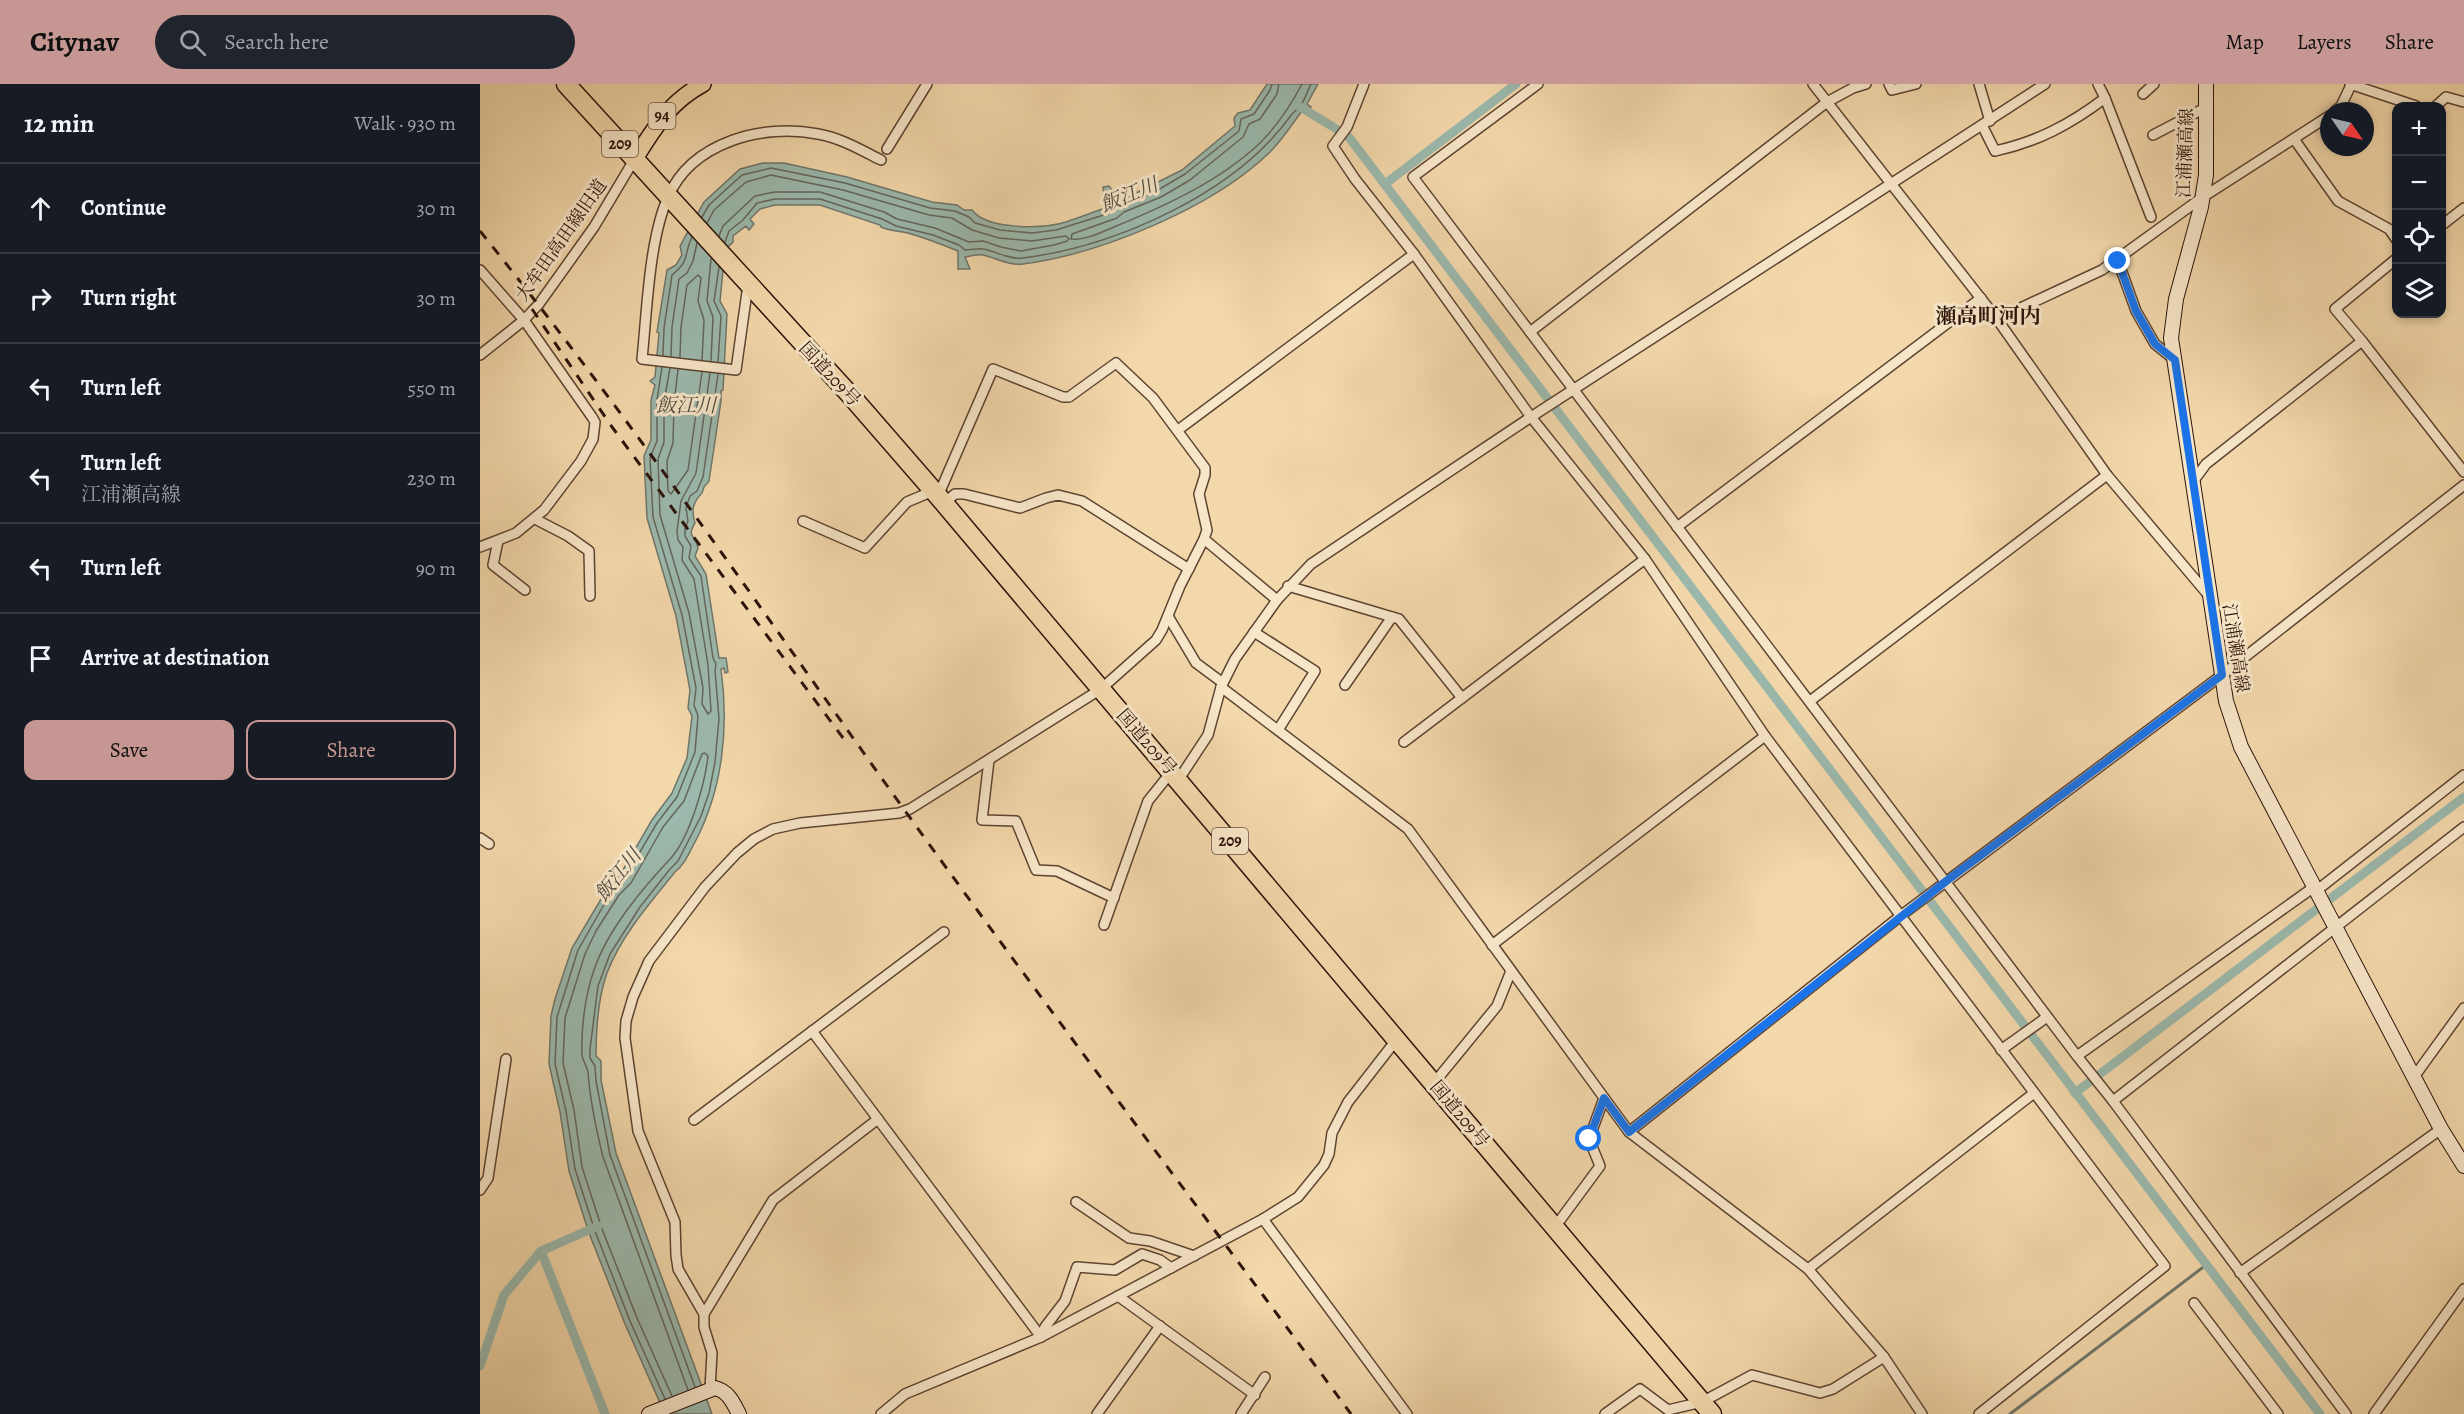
<!DOCTYPE html>
<meta charset="utf-8">
<style>
:root{--surface:#171b24;--page:#20242c;--text:#f1f3f6;--muted:#9ea1a6;--line:#363941;--accent:#c59692}
body{margin:0;font-family:Alegreya,"Noto Serif JP",serif;background:var(--page);color:var(--text)}
.controls{position:absolute;right:18px;top:18px;display:grid;overflow:hidden;border-radius:12px;box-shadow:0 3px 9px #0003}
.controls button{width:54px;height:54px;display:grid;place-items:center;padding:0;border:0;border-bottom:2px solid var(--line);background:var(--surface);color:var(--text);font:30px sans-serif}
.compass{position:absolute;left:1840px;top:18px;width:54px;height:54px;border-radius:50%;background:var(--surface);box-shadow:0 3px 9px #0003;rotate:124deg}
.stop{position:absolute;width:18px;height:18px;margin:-14px;border:4px solid #1a73e8;border-radius:50%;background:#fff}
.stop.end{background:#1a73e8;border-color:#fff;box-shadow:0 2px 6px #0008}
.list{margin:0;padding:0;list-style:none}
h2{display:flex;justify-content:space-between;align-items:center;height:78px;margin:0;padding:0 24px;font-size:26px}
h2 small{font-size:20px;font-weight:400;color:var(--muted)}
.list li{display:grid;grid-template-columns:39px 1fr auto;gap:18px;align-items:center;box-sizing:border-box;height:90px;padding:0 24px;border-top:2px solid var(--line)}
.list b{display:block;font-size:22px;white-space:nowrap}
.list p{margin:0;font-size:20px;white-space:nowrap;color:var(--muted)}
.list em{font-size:20px;font-style:normal;color:var(--muted)}
.actions{display:flex;gap:12px;padding:18px 24px}
.actions a{flex:1;padding:14px 0;border:2px solid var(--accent);border-radius:12px;text-align:center;font-size:21px;color:var(--accent)}
.actions .main{background:var(--accent);color:#111}
.icon{flex:none;width:33px;height:33px;fill:none;stroke:currentColor;stroke-width:2;stroke-linecap:round;stroke-linejoin:round}
.map{position:relative;flex:none;width:1984px;height:1330px;overflow:hidden}
header{display:flex;align-items:center;gap:36px;box-sizing:border-box;height:84px;padding:0 30px;background:var(--accent);color:#111}
header strong{font-size:28px}
nav{display:flex;gap:33px;margin-inline-start:auto;font-size:21px}
.search{width:420px;height:54px;background:var(--page);display:flex;align-items:center;gap:15px;box-sizing:border-box;padding:0 21px;border-radius:33px;color:var(--muted);font-size:22px}
main{display:flex}
aside{flex:1;background:var(--surface)}
.map>svg:first-child{display:block}
</style>
<header>
<strong>Citynav</strong>
<div class="search"><svg class="icon" aria-label="search" viewBox="0 0 24 24"><circle cx="10" cy="10" r="6"/><path d="M15 15l6 6"/></svg>Search here</div>
<nav><a>Map</a><a>Layers</a><a>Share</a></nav>
</header>
<main>
<aside>
<h2>12 min<small>Walk · 930 m</small></h2>
<ul class="list">
<li><svg class="icon" aria-label="ahead" viewBox="0 0 24 24"><path d="M12 20V5M6 11l6-6 6 6"/></svg><div><b>Continue</b></div><em>30 m</em></li>
<li><svg class="icon" aria-label="right" viewBox="0 0 24 24"><path d="M7 20v-9h11M14 6l5 5-5 5"/></svg><div><b>Turn right</b></div><em>30 m</em></li>
<li><svg class="icon" aria-label="left" viewBox="0 0 24 24"><path d="M17 20v-9H6M10 6l-5 5 5 5"/></svg><div><b>Turn left</b></div><em>550 m</em></li>
<li><svg class="icon" aria-label="left" viewBox="0 0 24 24"><path d="M17 20v-9H6M10 6l-5 5 5 5"/></svg><div><b>Turn left</b><p>江浦瀬高線</p></div><em>230 m</em></li>
<li><svg class="icon" aria-label="left" viewBox="0 0 24 24"><path d="M17 20v-9H6M10 6l-5 5 5 5"/></svg><div><b>Turn left</b></div><em>90 m</em></li>
<li><svg class="icon" aria-label="arrive" viewBox="0 0 24 24"><path d="M6 21V4h12l-3 4 3 4H6"/></svg><div><b>Arrive at destination</b></div></li>
</ul>
<div class="actions"><a class="main">Save</a><a>Share</a></div>
</aside>
<div class="map">
<svg width="1984" height="1330" viewBox="0 0 1984 1330">
<rect width="100%" height="100%" fill="#f3d8ab"/>
<filter id="stains"><feTurbulence type="fractalNoise" baseFrequency=".00333" numOctaves="4"/><feColorMatrix values="0 0 0 0 .2 0 0 0 0 .09 0 0 0 0 .02 0 0 0 .5 -.17"/></filter>
<radialGradient id="worn" r=".72"><stop offset=".6" stop-color="#630" stop-opacity="0"/><stop offset="1" stop-color="#630" stop-opacity=".3"/></radialGradient>
<path fill="#9bb9ad" stroke="#6f776c" stroke-width="1.5" d="M787,0H838L827,20L831,23L826,29L821,28C811,42 802,56 790,68C734,123 621,170 543,180C530,182 516,174 503,171C498,170 491,172 485,173L490,185H478V167C461,160 445,154 428,149C419,147 410,147 401,143L400,141L340,121H295L280,125L270,135L274,140L269,146L266,142L253,152V158L245,166L240,217L247,230L243,306L241,307V317L229,397L224,403L222,409C213,418 211,426 215,439C206,454 216,451 218,464L215,472L226,490L239,574H246L248,588L245,589L244,584L241,585C249,643 243,705 215,758C209,769 205,780 195,788C170,819 141,852 127,889C118,914 116,945 116,972L121,977V996L136,1069L232,1330H185L145,1240L109,1149L89,1087L80,1028L69,980L71,932L75,915L92,864L131,798H134L140,791L172,736L192,709L207,674L212,632L208,624L210,606L196,532L167,434L164,372L171,356V316L175,301L170,297L175,293L179,249L177,248L187,186L196,181L202,171L200,162L224,118L260,85L283,79H304L367,93L452,118L477,121L484,126H492C507,146 563,145 586,138C601,133 616,127 631,122L633,120L624,111L623,103L629,102L639,115L648,113L702,86L755,42L754,34L758,29L770,26Z"/>
<g fill="none" stroke-linecap="round" stroke-linejoin="round">
<g stroke="#64665c" stroke-width="1.5">
<path d="M799,0L797,10L780,35L769,40L763,53L710,96L681,113L644,128L637,134L592,150L591,155C604,157 622,148 634,143C685,122 740,97 780,59C797,42 811,21 822,0"/>
<polyline points="222,133 229,121 262,91 291,84 365,99 450,124 475,127 489,133 495,139 520,146 552,149 576,146 633,128 639,121 651,119 678,106 705,90 759,47 761,35 774,30 790,6 792,0"/>
<polyline points="227,139 234,126 266,98 291,91 363,106 449,131 472,134 492,146 519,154 552,157 586,152 589,155 587,157 574,161 541,167 521,163 503,157 489,158 455,144 417,135 404,128 340,108 295,108 275,112 243,142 239,152"/>
<path d="M245,158L249,147L263,136L277,119L295,115H340L402,135L416,142L453,151L479,161L485,166C491,166 498,164 503,165C516,167 529,176 543,174C637,162 756,109 812,30C815,27 819,24 821,21C825,15 828,6 831,0"/>
<path d="M183,271L184,244L192,191C211,176 203,171 212,153"/>
<polyline points="191,272 192,243 199,195 207,189 213,177 217,159"/>
<polyline points="200,273 201,243 207,201 218,191 221,194 218,217 224,236 222,276"/>
<polyline points="231,277 233,233 227,217 231,175"/>
<polyline points="238,278 241,232 234,217 239,183"/>
<polyline points="182,283 177,316 177,357 170,374 173,433 202,531 216,604 214,621 218,632 215,668 197,713 177,739 144,795 133,805 98,866 77,933 75,980 86,1027 95,1085 115,1147 150,1237 185,1315"/>
<polyline points="190,284 184,318 184,358 178,375 180,431 209,529 223,604 222,620 228,630 231,627 228,581 214,495 202,476 203,463 198,456 197,447 201,417 216,389 230,289"/>
<polyline points="198,285 194,320 193,359 187,377 188,407 191,410 208,386 222,288"/>
<polyline points="215,1303 130,1071 116,997 115,982 110,974 110,965 118,902 130,870 160,823 190,785 198,777 221,732 229,709 235,678 239,635 235,586 236,580 233,574 221,492 209,474 211,462 205,452 205,445 208,437 206,424 210,412 217,407 223,393 238,290"/>
<path d="M192,1312L157,1234L122,1145L102,1083L94,1026L83,979L85,934L105,870L116,847L139,811L151,799L183,743L204,717L222,670L225,669L228,672C225,699 210,753 191,774C162,805 128,845 114,886C105,911 101,945 102,971C103,978 107,982 108,988C110,1017 116,1045 123,1073L208,1306"/>
</g>
<polyline stroke="#6f776c" stroke-width="3" points="1530,1330 1726,1181"/>
<g stroke="#9bb9ad" stroke-width="9">
<polyline points="817,21 868,52 1840,1330"/>
<polyline points="905,100 1036,0"/>
<polyline points="1595,1009 1984,713"/>
<polyline points="61,1167 125,1330"/>
<polyline points="0,1282 24,1211 61,1167 118,1142"/>
</g>
<g stroke="#5e4432" stroke-width="12">
<g id="street">
<polyline points="884,0 867,43 853,62 875,95 934,170 1051,333 1165,475 1285,652 1685,1182 1499,1330"/>
<polyline points="1058,0 933,93 1597,972 1834,803"/>
<polyline points="1333,0 1517,235 1627,391 1730,513"/>
<polyline points="1409,0 1412,6 1436,0"/>
<polyline points="1499,0 1510,37"/>
<polyline points="1870,0 1936,22"/>
<polyline points="1663,10 1674,0"/>
<polyline points="1625,14 1671,133"/>
<polyline points="1956,22 1966,13 1984,18"/>
<polyline points="1855,27 1861,22 1871,1"/>
<path d="M1502,41L1515,67C1557,58 1591,40 1625,14L1618,0"/>
<polyline points="1673,51 1725,24"/>
<polyline points="1814,55 1858,117 1909,145 1916,155"/>
<polyline points="407,65 447,0"/>
<polyline points="1962,141 1984,124"/>
<polyline points="1916,175 1855,225 1882,257 1984,388"/>
<polyline points="1635,177 1638,177 1656,227 1675,260 1695,276"/>
<polyline points="0,186 44,236 112,333 115,338 113,355 101,377 64,426 36,449 0,463"/>
<path d="M268,201L256,286L162,275C167,227 169,156 188,113C212,58 283,39 338,50C361,54 381,66 401,76"/>
<polyline points="1517,235 1622,186 1723,113 1849,32"/>
<polyline points="1050,248 1347,18 1373,4 1386,0"/>
<polyline points="0,271 44,236 59,220 114,143 154,76"/>
<polyline points="698,346 934,170"/>
<polyline points="1712,399 1726,380 1882,257"/>
<polyline points="464,419 475,410 484,410 540,424 566,414 578,411 602,417 709,485"/>
<polyline points="55,435 88,452 109,467 110,512"/>
<polyline points="323,437 385,464 427,418 453,407"/>
<polyline points="1197,443 1501,214"/>
<polyline points="724,455 797,516"/>
<polyline points="18,457 13,481 45,506"/>
<polyline points="808,502 919,535 982,614"/>
<polyline points="688,532 716,579 743,599"/>
<polyline points="774,548 835,587 798,646"/>
<polyline points="865,601 912,533"/>
<polyline points="741,603 928,745 1149,1048 1328,1185 1404,1273 1442,1330"/>
<polyline points="1330,617 1627,391"/>
<polyline points="924,658 1165,475"/>
<polyline points="509,676 502,736 536,737 556,786 577,787 634,814"/>
<polyline points="699,695 728,651 741,603 755,575 797,516 831,480 1051,333 1565,0"/>
<polyline points="0,754 9,760"/>
<polyline points="1836,807 1984,691"/>
<polyline points="624,841 668,717 692,687"/>
<polyline points="1012,861 1285,652"/>
<polyline points="332,947 561,1253"/>
<polyline points="1521,966 1567,933"/>
<polyline points="1597,972 1633,1017"/>
<polyline points="1934,993 1984,924"/>
<polyline points="954,999 1017,922 1031,887"/>
<polyline points="214,1036 464,848"/>
<polyline points="1149,1048 1423,830 1742,591 1984,401"/>
<polyline points="0,1106 8,1094 26,975"/>
<polyline points="596,1118 649,1154 670,1157 714,1172"/>
<polyline points="783,1135 927,1330"/>
<polyline points="1075,1143 1120,1082 1109,1055 1124,1014"/>
<polyline points="1328,1185 1554,1009"/>
<polyline points="1760,1189 1961,1045"/>
<polyline points="638,1212 775,1311"/>
<polyline points="1714,1219 1798,1330"/>
<polyline points="224,1230 293,1116 398,1035"/>
<polyline points="561,1253 565,1243 585,1217 597,1183 635,1186 662,1170 680,1176 691,1184"/>
<polyline points="230,1305 232,1269 224,1243 224,1230 198,1185 196,1171 195,1138 158,1047 145,954 146,937 153,913 169,877 225,803 257,769 274,755 293,745 320,739 419,729 430,725 621,605 676,556 682,546 700,502 724,455 727,446 719,410 725,391 725,384 673,314 636,279 589,313 583,313 513,285 458,412"/>
<polyline points="401,1330 425,1310 561,1253 783,1135 818,1113 844,1081 849,1070 852,1049 868,1018 917,955"/>
<polyline points="617,1330 680,1242"/>
<polyline points="761,1330 785,1293"/>
<polyline points="1125,1330 1160,1305 1188,1326 1222,1318 1272,1291 1340,1309 1353,1305 1404,1273"/>
<polyline points="1866,1330 1633,1017 1984,743"/>
<polyline points="1894,1330 1984,1205"/>
</g>
</g>
<g stroke="#2c130a" stroke-width="16">
<g id="secondary">
<polyline points="1726,0 1726,91 1721,123 1696,215 1691,254 1746,617 1761,663 1961,1045 1984,1082"/>
<path d="M169,1330L235,1304C248,1307 253,1318 259,1330"/>
</g>
</g>
<g stroke="#2c130a" stroke-width="18">
<path id="primary" d="M154,76C175,44 188,19 223,0"/>
</g>
<g stroke="#2c130a" stroke-width="21">
<polyline id="highway" points="86,0 372,313 458,412 1232,1330"/>
</g>
<use href="#street" stroke="#f7e6c8" stroke-width="9"/>
<use href="#secondary" stroke="#f7e6c8" stroke-width="14"/>
<use href="#primary" stroke="#f3d8ab" stroke-width="15"/>
<use href="#highway" stroke="#f3d8ab" stroke-width="18"/>
<g stroke="#2c130a" stroke-width="3" stroke-dasharray="10 10" stroke-linecap="butt">
<path d="M0,147C150,333 284,530 423,724C570,928 722,1128 871,1330"/>
<polyline points="52,225 132,343 369,662"/>
</g>
</g>
<g fill="none" stroke-linecap="round" stroke-linejoin="round">
<polyline stroke="#1a73e8" stroke-width="8" points="1109,1055 1124,1014 1149,1048 1465,798 1742,591 1695,276 1675,260 1656,227 1638,177"/>
</g>
<g text-anchor="middle" dominant-baseline="central" stroke-width="6" stroke-linejoin="round" paint-order="stroke">
<g fill="#f7e6c8" stroke="#695243" stroke-width="1.5">
<rect x="168.5" y="19" width="27" height="26" rx="4.5"/>
<rect x="122" y="47" width="36" height="26" rx="4.5"/>
<rect x="732" y="744" width="36" height="26" rx="4.5"/>
</g>
<g font-size="16" font-weight="bold" fill="#2c130a">
<text x="182" y="32">94</text>
<text x="140" y="60">209</text>
<text x="750" y="757">209</text>
</g>
<g font-size="18" fill="#2c130a" stroke="#f7e6c8">
<text transform="translate(1705 69) rotate(-88)">江浦瀬高線</text>
<text transform="translate(81 156) rotate(-55)">大牟田高田線旧道</text>
<text transform="translate(350 290) rotate(47)">国道209号</text>
<text transform="translate(1756 564) rotate(81)">江浦瀬高線</text>
<text transform="translate(667 658) rotate(49)">国道209号</text>
<text transform="translate(980 1030) rotate(50)">国道209号</text>
</g>
<g font-size="20" font-style="italic" fill="#534d43" stroke="#f7e6c8">
<text transform="translate(649 111) rotate(-22)">飯江川</text>
<text x="206" y="321">飯江川</text>
<text transform="translate(138 791) rotate(-51)">飯江川</text>
</g>
<g font-size="21" font-weight="bold" fill="#2c130a" stroke="#f7e6c8">
<text x="1508" y="232">瀬高町河内</text>
</g>
</g>
<rect width="100%" height="100%" filter="url(#stains)"/>
<rect width="100%" height="100%" fill="url(#worn)"/>
</svg>
<div class="controls">
<button>+</button>
<button>−</button>
<button><svg class="icon" aria-label="locate" viewBox="0 0 24 24"><circle cx="12" cy="12" r="6"/><path d="M12 2v4M12 18v4M2 12h4M18 12h4"/></svg></button>
<button><svg class="icon" aria-label="layers" viewBox="0 0 24 24"><path d="M12 4l9 5-9 5-9-5zM3 14l9 5 9-5"/></svg></button>
</div>
<svg class="compass" viewBox="-18 -18 36 36"><path d="M0-13l5 13h-10z" fill="#e53935"/><path d="M0 13l5-13h-10z" fill="#9ea1a6"/></svg>
<div class="stop" style="left:1109px;top:1055px"></div>
<div class="stop end" style="left:1638px;top:177px"></div>
</div>
</main>
